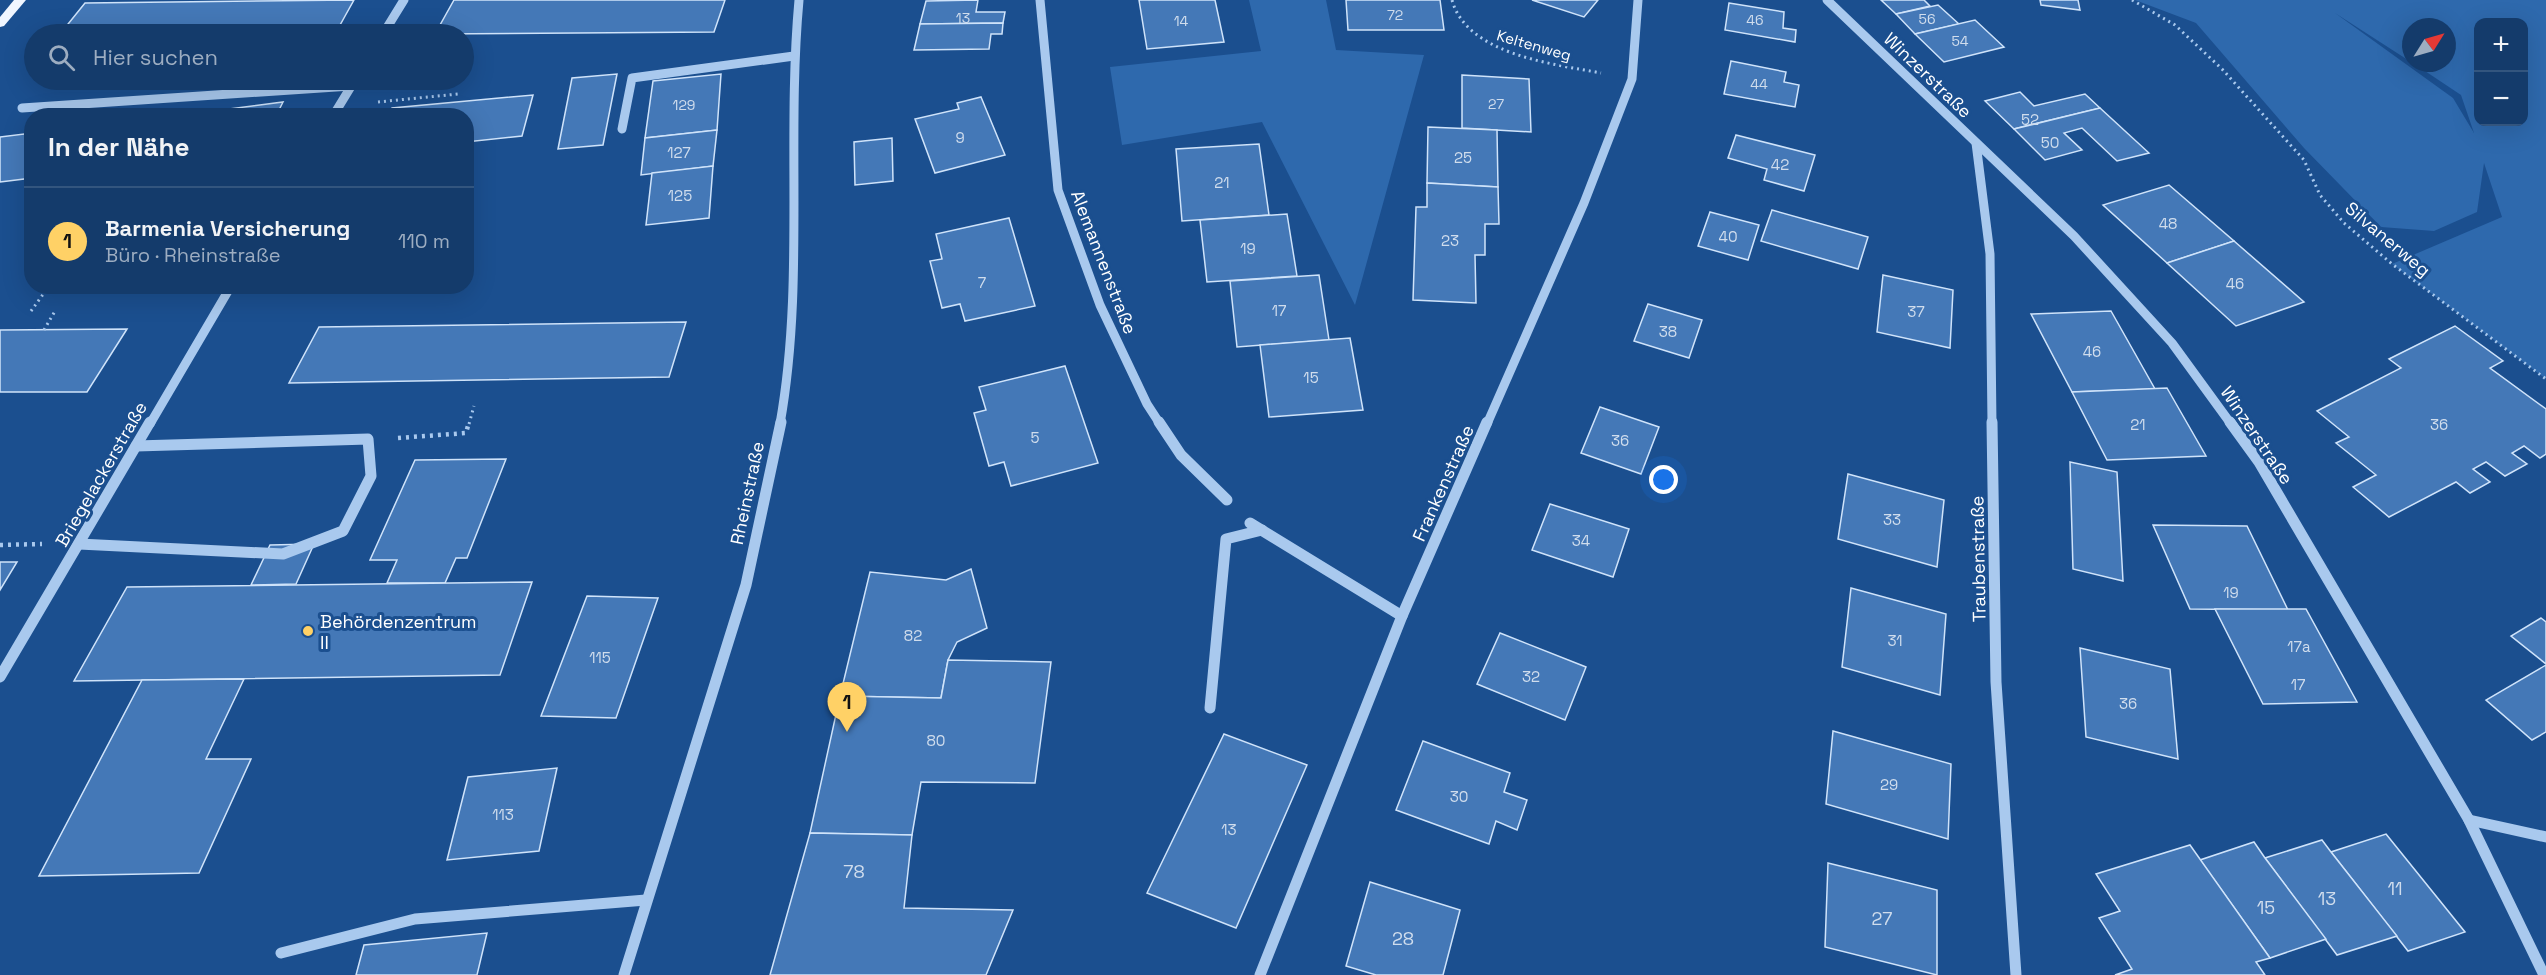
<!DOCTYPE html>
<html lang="de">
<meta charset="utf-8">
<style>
:root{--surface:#143b6b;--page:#1d4271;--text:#f1f3f6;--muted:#9dadc1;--line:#33557e;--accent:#ffd166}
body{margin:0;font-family:"Space Grotesk",sans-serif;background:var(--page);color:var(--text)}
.controls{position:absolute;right:18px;top:18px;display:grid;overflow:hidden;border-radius:12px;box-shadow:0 6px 24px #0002}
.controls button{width:54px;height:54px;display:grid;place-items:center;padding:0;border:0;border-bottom:2px solid var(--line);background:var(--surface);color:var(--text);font:30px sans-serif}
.compass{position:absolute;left:2402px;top:18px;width:54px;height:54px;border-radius:50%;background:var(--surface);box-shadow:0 6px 24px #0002;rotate:53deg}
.you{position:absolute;left:1664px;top:480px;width:21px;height:21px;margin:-15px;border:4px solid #fff;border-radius:50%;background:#1a73e8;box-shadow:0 0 0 9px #1a73e833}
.badge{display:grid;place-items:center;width:39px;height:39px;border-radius:50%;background:var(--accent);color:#111;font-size:20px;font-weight:700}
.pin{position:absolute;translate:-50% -50px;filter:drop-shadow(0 2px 3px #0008)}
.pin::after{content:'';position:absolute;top:32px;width:21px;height:18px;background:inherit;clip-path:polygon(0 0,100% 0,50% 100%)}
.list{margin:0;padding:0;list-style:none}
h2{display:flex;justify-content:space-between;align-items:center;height:78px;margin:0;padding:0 24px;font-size:26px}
h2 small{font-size:20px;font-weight:400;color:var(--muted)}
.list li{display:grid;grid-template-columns:39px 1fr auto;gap:18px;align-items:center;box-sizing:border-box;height:108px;padding:0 24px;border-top:2px solid var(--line)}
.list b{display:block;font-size:22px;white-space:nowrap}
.list p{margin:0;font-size:20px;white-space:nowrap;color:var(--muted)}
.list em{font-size:20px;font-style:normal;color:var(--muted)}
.icon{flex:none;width:33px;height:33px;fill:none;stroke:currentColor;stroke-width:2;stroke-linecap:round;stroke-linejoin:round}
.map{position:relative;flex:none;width:2546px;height:975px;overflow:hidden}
.search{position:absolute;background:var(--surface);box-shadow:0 6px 24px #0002;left:24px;top:24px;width:450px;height:66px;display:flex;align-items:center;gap:15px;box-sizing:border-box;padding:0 21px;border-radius:33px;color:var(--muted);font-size:22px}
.panel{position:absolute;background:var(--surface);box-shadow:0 6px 24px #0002;left:24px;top:108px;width:450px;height:186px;border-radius:24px}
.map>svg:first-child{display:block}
</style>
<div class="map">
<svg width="2546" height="975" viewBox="0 0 2546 975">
<rect width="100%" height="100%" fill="#1b4f8f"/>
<g fill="#2e69ad" fill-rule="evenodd">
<polygon points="1249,0 1326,0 1336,50 1424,55 1355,305 1262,122 1122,145 1110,67 1261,51"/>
<path d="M2135,0H2546V379L2392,264L2502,217L2484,163L2477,212L2434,231L2381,227L2304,148L2196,23ZM2335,13L2411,62V27H2447V63H2413L2461,95L2474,133L2453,98ZM2478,22H2524V122H2478Z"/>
</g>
<g fill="#4478b7" stroke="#cfe3fa" stroke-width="1.5">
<polygon points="354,0 335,34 60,34 85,3"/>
<polygon points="454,0 725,0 714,32 435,34"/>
<polygon points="978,0 976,12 1005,12 1003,23 920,24 926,1"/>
<polygon points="1139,0 1215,0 1224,42 1147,49"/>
<polygon points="1346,0 1440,0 1444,30 1348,30"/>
<polygon points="1532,0 1598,0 1584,17"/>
<polygon points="1881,0 1924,0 1930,6 1896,14"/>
<polygon points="2040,0 2078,0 2080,10 2041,5"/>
<polygon points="1729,3 1784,12 1783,28 1796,30 1795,42 1725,30"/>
<polygon points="1938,5 1959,24 1915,34 1896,14"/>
<polygon points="1975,20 2004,47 1944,62 1915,34"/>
<polygon points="1003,23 1002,34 991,34 989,49 914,50 920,24"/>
<polygon points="1731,61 1786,72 1784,82 1799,85 1795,107 1724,94"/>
<polygon points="617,74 603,145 558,149 572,78"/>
<polygon points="721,74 717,130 645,138 653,81"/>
<polygon points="1462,75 1529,79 1531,132 1462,128"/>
<polygon points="2020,92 2034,106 2085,94 2100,108 2014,129 1985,101"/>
<polygon points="533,95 522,136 466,142 466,116 390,116 392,108"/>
<polygon points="981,97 1005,155 935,173 915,119 959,109 957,103"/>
<polygon points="283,102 276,116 175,116"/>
<polygon points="2100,108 2149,153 2117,161 2082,128 2064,133 2082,150 2045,160 2014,129"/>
<polygon points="1428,127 1497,130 1498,187 1427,183"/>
<polygon points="717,130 713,166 641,175 645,138"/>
<polygon points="32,133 32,178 0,182 0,137"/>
<polygon points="1736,135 1815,155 1804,191 1764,180 1767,169 1728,158"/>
<polygon points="892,138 893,181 855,185 854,142"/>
<polygon points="1259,144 1269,215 1182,221 1176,149"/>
<polygon points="713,166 709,218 646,225 652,173"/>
<polygon points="1427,183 1498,187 1499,224 1485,224 1485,255 1475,255 1476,303 1413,300 1416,207 1427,207"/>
<polygon points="2169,185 2234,241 2167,263 2103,205"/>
<polygon points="1772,210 1868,237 1858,269 1761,241"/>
<polygon points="1710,212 1759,225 1748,260 1698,246"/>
<polygon points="1287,214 1297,276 1207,282 1200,220"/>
<polygon points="1009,218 1035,306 965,321 960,304 942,308 930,261 942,259 936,234"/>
<polygon points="2234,241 2304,302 2236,326 2167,263"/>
<polygon points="1319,275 1329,340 1237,347 1230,281"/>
<polygon points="1883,275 1953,290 1950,348 1877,332"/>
<polygon points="1648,304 1702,320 1689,358 1634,341"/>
<polygon points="2111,311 2155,389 2072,392 2031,314"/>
<polygon points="686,322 669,377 289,383 319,327"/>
<polygon points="2455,326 2503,361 2490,368 2546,409 2546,454 2540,458 2524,446 2512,453 2527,464 2505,476 2486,462 2473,469 2490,482 2470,493 2456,482 2389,517 2353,487 2376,475 2336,443 2349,437 2317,411 2401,368 2389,359"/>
<polygon points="127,329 87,392 0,392 0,330"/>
<polygon points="1350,338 1363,410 1269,417 1260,345"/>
<polygon points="1065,366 1098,463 1011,486 1004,462 989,466 974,413 986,410 979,387"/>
<polygon points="2167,388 2206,456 2107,460 2072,392"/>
<polygon points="1600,407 1659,427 1641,474 1581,453"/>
<polygon points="506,459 467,558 456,558 445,583 387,583 397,560 370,560 415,460"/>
<polygon points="2070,462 2117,472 2123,581 2073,569"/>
<polygon points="1848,474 1944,500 1937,567 1838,539"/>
<polygon points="1550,504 1629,529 1613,577 1532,550"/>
<polygon points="2153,525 2247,526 2288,610 2190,609"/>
<polygon points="314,544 296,584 251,585 270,545"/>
<polygon points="0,562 17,562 0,590"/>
<polygon points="971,569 987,628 957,642 948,660 941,698 840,696 870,572 946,580"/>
<polygon points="532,582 500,675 74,681 127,587"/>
<polygon points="1851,588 1946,614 1940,695 1842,667"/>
<polygon points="587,596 658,598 616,718 541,716"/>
<polygon points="2215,609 2306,609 2357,702 2263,704"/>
<polygon points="2541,618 2546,622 2546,664 2511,636"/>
<polygon points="1500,633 1586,667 1565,720 1477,684"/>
<polygon points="2080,648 2170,669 2178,759 2086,737"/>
<polygon points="948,660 1051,662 1035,783 921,782 912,835 810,833 840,696 941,698"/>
<polygon points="2546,665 2546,732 2532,740 2486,700"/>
<polygon points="244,679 206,759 251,759 199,873 39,876 142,680"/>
<polygon points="1833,731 1951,764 1948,839 1826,804"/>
<polygon points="1224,734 1307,765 1236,928 1147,893"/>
<polygon points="1423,741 1510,773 1504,792 1527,800 1517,830 1496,821 1489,844 1396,810"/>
<polygon points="557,768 539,851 447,860 468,777"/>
<polygon points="810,833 912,835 904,908 1013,910 986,975 770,975"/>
<polygon points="2386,834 2465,932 2408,951 2331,852"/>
<polygon points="2322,840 2331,852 2397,936 2337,955 2265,858"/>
<polygon points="2254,842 2265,858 2326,939 2270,958 2200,860"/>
<polygon points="2190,845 2270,958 2256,962 2265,975 2115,975 2132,969 2099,918 2120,911 2096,874"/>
<polygon points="1828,863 1937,890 1937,975 1825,947"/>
<polygon points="1370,882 1460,910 1443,975 1376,975 1346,966"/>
<polygon points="487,933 477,975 356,975 364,945"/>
</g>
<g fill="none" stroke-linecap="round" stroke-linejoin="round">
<g stroke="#a9c9ee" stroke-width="3" stroke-dasharray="2 4" stroke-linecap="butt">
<path d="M1452,0C1467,55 1554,64 1601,73"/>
<polyline points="2132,0 2175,25 2222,69 2304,160 2320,195 2344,223 2392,264 2546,379"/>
<polyline points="378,102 458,94"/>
<polyline points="31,311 49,286"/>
<polyline points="44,330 55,311"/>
<polyline points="469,424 474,406"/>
</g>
<g stroke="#a9c9ee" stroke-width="4.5" stroke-dasharray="3 5" stroke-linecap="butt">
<polyline points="398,438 466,433 469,422"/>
<polyline points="0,545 42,544"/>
</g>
<g stroke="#a9c9ee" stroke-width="9">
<polyline points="1040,0 1058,190 1100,305 1147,404 1160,424"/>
<polyline points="1827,0 2074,236 2172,343 2231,424"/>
<polyline points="383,34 404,0"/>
<polyline points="22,108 351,86"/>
<polyline points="333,116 355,80"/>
<polyline points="622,129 632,78 794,56"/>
<polyline points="1976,143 1990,254 1992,424"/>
<polyline points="150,424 231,286"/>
<path d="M780,424C805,284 786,141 799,0"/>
<polyline points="1487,424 1584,203 1632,79 1638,0"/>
</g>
<g stroke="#a9c9ee" stroke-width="11">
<polyline points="1159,422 1181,455 1227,500"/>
<polyline points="1992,422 1996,682 2016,975"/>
<polyline points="2230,422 2259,462 2469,820 2544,975"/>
<polyline points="1250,523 1402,616"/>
<polyline points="79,544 283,554 343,531 371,476 368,439 136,446"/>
<polyline points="0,677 150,422"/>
<polyline points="1210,708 1226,539 1262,530"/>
<polyline points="2469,820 2546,837"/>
<polyline points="281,953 415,919 646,900"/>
<polyline points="624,975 746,585 781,422"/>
<polyline points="1260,975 1402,616 1487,422"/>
</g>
<polygon fill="#f0f6ff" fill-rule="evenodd" points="14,0 26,0 4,26 0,27 0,17"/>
</g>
<circle fill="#ffd166" stroke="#1b4f8f" stroke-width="2" cx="308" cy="631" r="6"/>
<g text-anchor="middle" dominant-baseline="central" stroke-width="6" stroke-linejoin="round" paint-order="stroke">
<g font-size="14" fill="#d0dded">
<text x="1395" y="15">72</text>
<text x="963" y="18">13</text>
<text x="1927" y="19">56</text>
<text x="1755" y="20">46</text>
<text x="1181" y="21">14</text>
<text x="1960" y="41">54</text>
<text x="1759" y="84">44</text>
<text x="1496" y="104">27</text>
<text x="684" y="105">129</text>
</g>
<g font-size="15" fill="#fff" stroke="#1b4f8f">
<text transform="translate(1534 45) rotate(16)">Keltenweg</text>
</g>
<g font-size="15" fill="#d0dded">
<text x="2030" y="119">52</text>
<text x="960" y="137">9</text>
<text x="2050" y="142">50</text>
<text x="679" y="152">127</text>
<text x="1463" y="157">25</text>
<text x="1780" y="164">42</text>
<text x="1222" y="182">21</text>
<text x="680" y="195">125</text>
<text x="2168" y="223">48</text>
<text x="1728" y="236">40</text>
<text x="1450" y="240">23</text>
<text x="1248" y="248">19</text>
<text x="982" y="282">7</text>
<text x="2235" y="283">46</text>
<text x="1279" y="310">17</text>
<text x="1916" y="311">37</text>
<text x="1668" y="331">38</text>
<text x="2092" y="351">46</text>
<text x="1311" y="377">15</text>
<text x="2138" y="424">21</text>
<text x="2439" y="424">36</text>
<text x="1035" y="437">5</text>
<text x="1620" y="440">36</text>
<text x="1892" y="519">33</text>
<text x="1581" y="540">34</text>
<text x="2231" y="592">19</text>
<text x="913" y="635">82</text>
<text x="1895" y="640">31</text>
<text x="2299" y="646">17a</text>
<text x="600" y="657">115</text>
<text x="1531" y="676">32</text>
<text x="2298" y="684">17</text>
<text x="2128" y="703">36</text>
<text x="936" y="740">80</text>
<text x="1889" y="784">29</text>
<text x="1459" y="796">30</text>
<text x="503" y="814">113</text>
<text x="1229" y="829">13</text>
</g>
<g font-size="18" fill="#fff" stroke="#1b4f8f">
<text transform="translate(1928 75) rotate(44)">Winzerstraße</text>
<text transform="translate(2388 239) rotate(40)">Silvanerweg</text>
<text transform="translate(1104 262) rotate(69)">Alemannenstraße</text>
<text transform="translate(2257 435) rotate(56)">Winzerstraße</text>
<text transform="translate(101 474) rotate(-60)">Briegelackerstraße</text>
<text transform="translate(1443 483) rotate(-66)">Frankenstraße</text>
<text transform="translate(747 493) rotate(-78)">Rheinstraße</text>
<text transform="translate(1978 559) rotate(-91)">Traubenstraße</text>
</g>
<g font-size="18" fill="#fff" stroke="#1b4f8f" text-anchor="start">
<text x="320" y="621">Behördenzentrum<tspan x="320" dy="21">II</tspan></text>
</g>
<g font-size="18" fill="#d0dded">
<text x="854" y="871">78</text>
<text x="2395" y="888">11</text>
<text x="2327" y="898">13</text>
<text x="2266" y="907">15</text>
<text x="1882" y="918">27</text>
<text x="1403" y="938">28</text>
</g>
</g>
</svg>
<div class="controls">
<button>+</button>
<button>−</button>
</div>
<svg class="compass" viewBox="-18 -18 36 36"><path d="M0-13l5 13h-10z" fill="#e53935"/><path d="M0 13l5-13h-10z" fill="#9dadc1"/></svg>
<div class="you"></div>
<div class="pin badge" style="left:847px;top:732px">1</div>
<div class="search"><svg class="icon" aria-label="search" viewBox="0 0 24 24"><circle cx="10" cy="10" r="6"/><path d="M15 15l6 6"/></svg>Hier suchen</div>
<section class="panel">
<h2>In der Nähe<small></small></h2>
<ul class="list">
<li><span class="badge">1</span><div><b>Barmenia Versicherung</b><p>Büro · Rheinstraße</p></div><em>110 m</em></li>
</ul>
</section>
</div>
